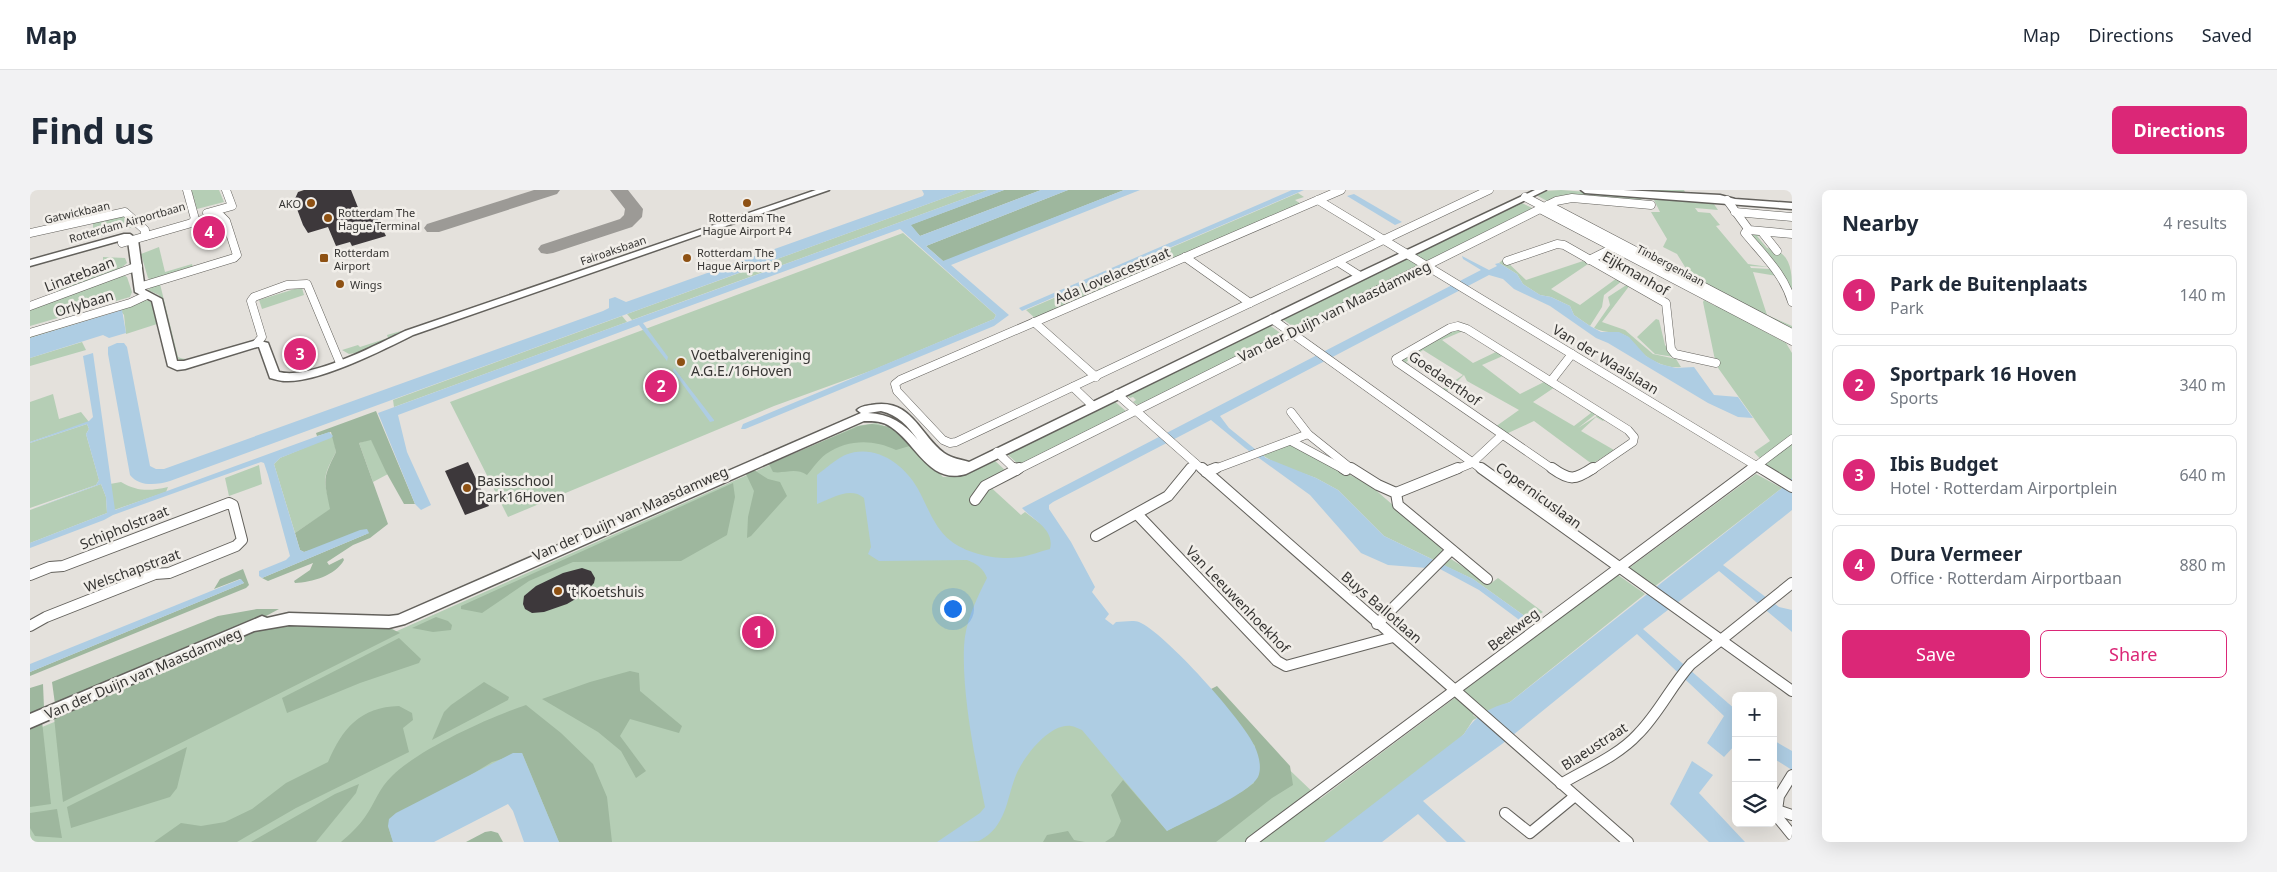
<!DOCTYPE html>
<meta charset="utf-8">
<style>
:root{--surface:#fff;--page:#f2f2f3;--text:#1f2937;--muted:#747a83;--line:#e0e1e3;--accent:#db2777}
body{margin:0;font-family:"Noto Sans",sans-serif;background:var(--page);color:var(--text)}
.controls{position:absolute;right:15px;bottom:15px;display:grid;overflow:hidden;border-radius:8px;box-shadow:0 5px 20px #0002}
.controls button{width:45px;height:45px;display:grid;place-items:center;padding:0;border:0;border-bottom:1px solid var(--line);background:var(--surface);color:var(--text);font:25px sans-serif}
.you{position:absolute;left:922px;top:418px;width:18px;height:18px;margin:-12px;border:4px solid #fff;border-radius:50%;background:#1a73e8;box-shadow:0 0 0 8px #1a73e833}
.badge{display:grid;place-items:center;width:32px;height:32px;border-radius:50%;background:var(--accent);color:#fff;font-size:16px;font-weight:700}
.pin{position:absolute;translate:-50% -50%;border:2px solid #fff;box-shadow:0 1px 5px #0006}
.list{margin:0;padding:0;list-style:none}
h2{display:flex;justify-content:space-between;align-items:center;height:65px;margin:0;padding:0 20px;font-size:21px}
h2 small{font-size:16px;font-weight:400;color:var(--muted)}
.list li{display:grid;grid-template-columns:32px 1fr auto;gap:15px;align-items:center;box-sizing:border-box;height:80px;margin:0 10px 10px;padding:0 10px;border:1px solid var(--line);border-radius:8px}
.list b{display:block;font-size:19px;white-space:nowrap}
.list p{margin:0;font-size:16px;white-space:nowrap;color:var(--muted)}
.list em{font-size:16px;font-style:normal;color:var(--muted)}
.actions{display:flex;gap:10px;padding:15px 20px}
.actions a{flex:1;padding:11px 0;border:1px solid var(--accent);border-radius:8px;text-align:center;font-size:18px;color:var(--accent)}
.actions .main{background:var(--accent);color:#fff}
.icon{flex:none;width:28px;height:28px;fill:none;stroke:currentColor;stroke-width:2;stroke-linecap:round;stroke-linejoin:round}
.map{position:relative;flex:none;width:1762px;height:652px;overflow:hidden;border-radius:8px}
header{display:flex;align-items:center;gap:30px;box-sizing:border-box;height:70px;padding:0 25px;background:var(--surface);border-bottom:1px solid var(--line)}
header strong{font-size:24px}
nav{display:flex;gap:28px;margin-inline-start:auto;font-size:18px}
.intro{display:flex;align-items:center;justify-content:space-between;box-sizing:border-box;height:120px;padding:0 30px}
h1{margin:0;font-size:35px}
.button{padding:12px 22px;border-radius:8px;background:var(--accent);color:#fff;font-size:18px;font-weight:700}
main{display:flex;gap:30px;padding:0 30px}
aside{flex:1;background:var(--surface);border-radius:8px;box-shadow:0 5px 20px #0002}
.map>svg:first-child{display:block}
</style>
<header>
<strong>Map</strong>
<nav><a>Map</a><a>Directions</a><a>Saved</a></nav>
</header>
<div class="intro"><h1>Find us</h1><a class="button">Directions</a></div>
<main>
<div class="map">
<svg width="1762" height="652" viewBox="0 0 1762 652">
<rect width="100%" height="100%" fill="#e4e1dc"/>
<g fill="#b5ceb5">
<polygon points="161,0 189,0 194,12 167,19"/>
<polygon points="936,0 958,0 602,130 597,124"/>
<polygon points="1531,0 1609,6 1613,12 1548,7 1519,12 1506,5 1515,1"/>
<polygon points="1582,0 1654,0 1655,2 1677,4 1688,20 1665,18 1668,22 1680,23 1690,35 1686,36 1718,74 1739,77 1720,76 1721,78 1741,79 1747,86 1723,82 1737,125 1762,136 1762,139 1731,134 1728,138 1756,153 1762,163 1762,291 1735,274 1724,262 1740,251 1686,175 1673,112 1674,110 1685,116 1690,112 1668,90 1660,85 1647,64 1633,57 1637,49 1621,22 1630,22 1623,8"/>
<polygon points="1268,3 1274,7 1265,10 1271,14 1006,129 996,120"/>
<polygon points="1490,12 1504,19 1398,72 1383,63"/>
<polygon points="94,25 107,36 63,48 63,33"/>
<polygon points="873,43 966,125 964,129 843,180 744,216 478,327 420,212"/>
<path d="M1718,43H1728L1732,46H1727L1737,58C1762,61 1762,82 1762,103Z"/>
<polygon points="129,57 135,82 162,74 163,77 121,90 118,88 111,64"/>
<polygon points="73,67 95,68 97,73 90,79 26,103 26,96 84,79 83,70 73,72"/>
<polygon points="1375,67 1390,76 1265,138 1251,128"/>
<polygon points="1474,69 1496,90 1553,71 1558,74 1521,99 1550,115 1587,88 1592,91 1574,105 1572,117 1560,136 1544,125 1540,116 1521,107 1510,105 1493,94 1487,84 1469,73"/>
<polygon points="91,84 97,87 102,102 100,107 0,136 0,118"/>
<path d="M130,94L148,167C161,174 191,160 205,155V157C189,162 165,175 148,169L143,159L129,105L118,100L123,96Z"/>
<path d="M1598,94L1600,95L1572,132L1595,140L1623,164L1646,169L1651,177C1636,179 1618,170 1608,159C1604,156 1602,150 1598,147C1587,140 1575,144 1564,138L1580,115L1578,107Z"/>
<polygon points="268,98 272,98 274,105 232,119 229,110"/>
<polygon points="116,110 121,112 127,134 96,144 94,125 90,120 0,148 0,145"/>
<polygon points="592,126 597,132 364,217 363,210"/>
<polygon points="1626,129 1629,130 1635,155 1644,167 1625,164 1607,147"/>
<polygon points="1238,134 1253,145 1109,216 1103,212 1106,210 1103,207 1100,208 1095,204"/>
<polygon points="1429,137 1440,142 1437,144 1433,141 1412,150 1443,173 1468,161 1475,165 1452,175 1490,204 1516,191 1525,197 1503,212 1544,236 1561,223 1556,219 1558,217 1567,223 1548,238 1570,224 1577,228 1573,231 1566,227 1551,241 1584,260 1562,274 1504,231 1476,244 1465,237 1489,220 1437,191 1434,185 1415,203 1411,200 1433,185 1393,160 1376,172 1380,175 1377,177 1370,169 1423,141 1426,141 1424,140"/>
<path d="M371,141C361,154 334,162 319,164L312,160L328,155L330,157L358,148L357,145Z"/>
<polygon points="52,152 56,160 0,176 0,168"/>
<polygon points="23,204 29,229 51,222 59,232 0,252 0,212"/>
<polygon points="1083,210 1097,222 989,275 976,263"/>
<polygon points="846,233 863,239 879,256 883,255 913,287 925,286 963,269 976,281 955,292 991,325 995,322 1015,337 1074,432 1138,464 1290,609 1426,507 1445,523 1443,525 1447,528 1443,530 1434,544 1321,652 506,652 482,599 386,652 0,652 0,542 247,440 358,445 827,236"/>
<polygon points="57,234 59,239 56,244 69,290 66,295 0,318 0,253"/>
<path d="M303,246L306,262C291,290 294,289 301,319L265,343L244,274L250,268Z"/>
<polygon points="341,249 358,284 343,292 329,253"/>
<polygon points="1260,255 1267,257 1341,296 1410,356 1413,362 1406,371 1354,346 1308,300 1286,288 1247,274 1232,265"/>
<polygon points="229,275 232,294 199,306 195,288"/>
<polygon points="1726,284 1752,298 1624,397 1599,378"/>
<path d="M91,292C108,302 120,301 138,297L136,302L84,320L80,294Z"/>
<polygon points="71,294 76,307 77,323 0,353 0,320"/>
<polygon points="1421,369 1460,394 1468,388 1513,422 1500,430 1443,389 1413,375"/>
<polygon points="1588,385 1615,404 1480,512 1456,522 1432,502"/>
</g>
<g fill="#9eb79e">
<polygon points="974,0 1011,0 890,46 880,35"/>
<polygon points="1038,0 1094,0 915,71 913,71 896,56"/>
<path d="M346,221L385,314H374L356,282L341,250L329,253L358,334L340,348L323,355L297,372L299,375L313,368L314,370C305,386 282,392 265,393L264,391L280,380L283,373L238,391L232,388L339,343L274,362L270,360L265,343L300,319C294,289 292,290 306,262L301,242L287,246L286,243Z"/>
<path d="M842,234L860,237L883,255L866,260C843,249 818,249 796,264C789,269 783,278 777,285C765,277 755,284 743,282L739,274L829,236Z"/>
<polygon points="724,280 738,289 750,292 757,306 721,346 717,348 718,327 724,301 716,284"/>
<polygon points="703,293 705,307 697,345 651,371 543,372 499,391 452,423 431,419 431,416"/>
<polygon points="213,379 219,395 216,398 0,486 0,482 214,393 210,389 184,399 190,389"/>
<polygon points="227,419 249,419 223,433 25,514 22,492 188,426"/>
<polygon points="406,427 418,431 422,435 421,440 403,442 382,438"/>
<polygon points="250,434 362,439 370,443 33,612 24,527 230,439"/>
<polygon points="369,448 391,469 389,473 330,493 257,523 252,508"/>
<polygon points="600,481 609,483 610,501 652,536 649,543 600,529 590,546 616,581 606,588 591,561 568,542 512,509 560,492"/>
<polygon points="454,492 479,507 478,510 402,550 414,522 421,515"/>
<polygon points="13,494 14,518 0,523 0,498"/>
<polygon points="1187,496 1260,576 1263,595 1242,608 1186,652 1075,652 1084,646 1091,631 1081,605 1093,590 1137,641 1211,602 1224,593 1225,556 1181,499"/>
<path d="M496,515L531,543L563,574L577,607L582,652H529L492,563L462,572L358,636L363,652H311C319,645 329,636 335,627C345,613 349,598 362,586C389,559 460,527 496,515Z"/>
<path d="M369,516L382,523L383,530L373,538L379,562L266,618L207,652H124L151,633L171,636L195,632L222,619L256,593L298,572C312,539 330,517 369,516Z"/>
<polygon points="12,531 21,614 0,617 0,536"/>
<polygon points="157,557 147,598 140,607 41,638 37,617"/>
<polygon points="329,594 326,603 286,652 221,652 305,604"/>
<polygon points="27,619 32,648 5,646 0,638 0,623"/>
<polygon points="461,641 468,643 473,652 436,652 455,642"/>
<polygon points="1038,641 1044,650 1055,652 1013,652 1017,645"/>
</g>
<g fill="#aecde3">
<path d="M892,0H936L140,291C127,295 109,297 100,285L78,164V157L87,153H94L97,157L120,276L126,279H134L573,121L579,118V109L585,107L596,112L893,6L894,4Z"/>
<polygon points="958,0 974,0 881,35 890,46 1011,0 1038,0 896,56 913,71 1094,0 1110,0 921,75 979,125 964,136 715,239 711,239 713,234 964,129 966,125 870,39 613,133 638,167 637,171 609,135 368,225 377,262 401,315 391,320 385,314 348,223"/>
<polygon points="1262,0 1274,0 992,121 989,118"/>
<polygon points="1324,4 1372,32 1365,35 1317,6"/>
<path d="M1432,66L1459,80L1467,76L1465,74L1469,73L1487,84L1493,94L1510,105L1521,107L1540,116L1544,125L1560,136L1571,142H1589L1599,147L1616,166L1630,174L1646,178L1664,177L1684,205L1708,207L1723,228L1708,227L1678,213L1578,153L1566,148L1520,116L1484,99L1473,89L1459,85L1190,226L1199,238L1236,268L1286,288L1308,300L1354,346L1443,389L1500,430L1496,435L1449,400L1410,379L1358,375L1331,363L1280,305L1215,258L1181,230L1023,312L1019,315V319L1041,352L1065,397L1062,402L1079,424L1075,429L1083,435L1086,432C1093,432 1103,430 1109,432C1134,442 1215,532 1225,557C1229,566 1232,578 1228,587C1219,604 1156,631 1137,641L1052,540C1049,539 1044,536 1041,536C1019,533 993,568 986,585C976,610 977,636 949,651C942,652 916,652 907,652L950,623L955,617C945,569 932,505 934,457C935,432 946,410 957,388C953,378 947,374 937,370L849,371L838,364L841,357L834,308C820,296 801,309 787,314V285C796,278 805,270 815,265C845,253 874,274 888,299C898,317 904,338 921,351C937,364 970,371 990,367C1000,366 1010,361 1020,359C1025,339 1003,330 992,318L1451,80L1433,69Z"/>
<polygon points="92,120 96,143 79,148 73,145 0,168 0,148"/>
<polygon points="63,163 85,320 299,242 303,246 301,248 250,268 244,274 270,360 274,362 330,340 337,339 339,343 232,388 229,386 229,381 256,370 260,366 238,285 234,273 231,272 83,325 74,330 0,358 0,353 77,323 76,307 71,294 0,320 66,295 69,290 56,244 59,239 57,234 0,253 0,252 59,231 63,227 53,166"/>
<polygon points="644,178 684,230 684,231 680,232 643,181"/>
<path d="M1762,288V320L1693,375L1749,417L1762,420V442L1689,381L1613,439L1706,520V554L1694,567L1677,553L1694,526L1607,444L1472,554L1393,611L1436,652H1417L1388,624L1352,652H1294L1434,544C1446,525 1459,518 1480,512L1752,298Z"/>
<polygon points="211,389 214,393 0,482 0,474"/>
<polygon points="1743,550 1762,561 1762,580 1743,568"/>
<polygon points="483,563 492,563 529,652 494,652 483,621 478,614 404,652 363,652 358,636 359,629 366,623"/>
<polygon points="1662,571 1683,585 1669,603 1715,652 1679,652 1640,614"/>
</g>
<g fill="none" stroke-linecap="round" stroke-linejoin="round">
<g fill="#9c9a96" fill-rule="evenodd">
<polygon points="504,0 530,0 527,4 409,42 397,42 394,38 397,34"/>
<polygon points="580,0 598,0 613,19 612,27 602,37 523,63 517,64 511,63 508,59 511,55 590,29 594,25 595,19"/>
</g>
</g>
<g fill="#3d383b">
<polygon points="274,0 321,0 333,30 346,26 356,46 322,56 320,52 306,56 298,37 278,43 273,35 264,11 268,2"/>
<polygon points="438,272 459,316 435,325 415,281"/>
<polygon points="552,378 561,381 565,388 564,393 554,404 537,414 514,422 502,423 495,419 493,414 494,406 506,396 533,383"/>
</g>
<g fill="none" stroke-linecap="round" stroke-linejoin="round">
<g stroke="#63615c" stroke-width="9">
<g id="street-far1">
<polyline points="157,0 165,29 162,33"/>
<polyline points="1311,0 870,190 865,194 867,201 913,250 920,253 926,252 1459,0"/>
<polyline points="1495,7 1514,17"/>
<polyline points="1288,10 1733,280"/>
<polyline points="1697,10 1719,40 1762,44"/>
<polyline points="1518,15 1762,143"/>
<polyline points="1510,19 1762,151"/>
<polyline points="1705,22 1762,27"/>
<polyline points="177,23 202,16 196,0"/>
<path d="M1718,39L1715,43C1733,65 1754,84 1762,112"/>
<polyline points="1732,42 1747,61"/>
<polyline points="0,43 95,22 115,40 115,46"/>
<polyline points="92,53 186,26 191,26 196,31 207,65 204,68 109,97"/>
<polyline points="1155,67 1220,113"/>
<polyline points="1559,70 1587,56"/>
<polyline points="1477,71 1527,54 1534,55 1636,113 1641,159 1645,164 1686,173"/>
<polyline points="1308,72 1330,86"/>
<polyline points="0,116 108,76"/>
<polyline points="1242,129 1453,280"/>
<polyline points="1004,132 1066,187"/>
<polyline points="0,143 100,113 115,106"/>
<polyline points="227,153 232,147 221,111 224,107 257,95 277,94 310,173"/>
<polyline points="1521,191 1542,164"/>
<polyline points="1043,197 1063,216"/>
<polyline points="1087,204 1173,280"/>
<polyline points="1261,222 1278,244"/>
<polyline points="1261,251 1315,280"/>
<polyline points="967,262 986,280"/>
<polyline points="987,280 1526,11 1542,8 1621,15"/>
<polyline points="1160,280 1165,273"/>
<polyline points="1182,280 1278,244 1323,280"/>
<polyline points="1425,280 1442,273 1472,245"/>
<polyline points="1524,280 1367,172 1366,169 1420,138 1428,136 1437,139 1598,240 1604,247 1603,252 1562,280"/>
<polyline points="1721,280 1762,249"/>
</g>
</g>
<g stroke="#63615c" stroke-width="12">
<g id="street">
<polyline points="1172,278 1598,652"/>
<polyline points="1313,278 1316,280"/>
<polyline points="1321,278 1348,295 1366,303 1368,315 1457,389"/>
<polyline points="1451,278 1762,501"/>
<path d="M1522,278C1540,291 1545,290 1563,278"/>
<polyline points="1731,278 1762,297"/>
<polyline points="986,280 989,278"/>
<polyline points="1176,282 1186,278"/>
<polyline points="1366,303 1428,278"/>
<polyline points="945,310 955,296 986,280 984,278"/>
<polyline points="1107,324 1247,471 1256,476 1363,447"/>
<polyline points="1066,346 1138,306 1161,278"/>
<polyline points="0,385 20,377 33,376 199,313 203,315 212,350 206,356 139,383 125,384 16,427 0,436"/>
<polyline points="1347,434 1421,360"/>
<polyline points="1762,585 1749,606 1747,620 1744,623 1762,645"/>
<path d="M1531,594C1556,579 1588,566 1608,544C1629,523 1641,496 1661,474L1762,393"/>
<polyline points="1747,620 1762,625"/>
<polyline points="1475,623 1500,643 1545,606"/>
<polyline points="1221,652 1723,278"/>
</g>
</g>
<g stroke="#63615c" stroke-width="3">
<g id="secondary">
<path d="M786,0H799L383,145C353,160 288,193 255,191C250,191 245,189 240,188L229,157H227L155,179L147,180L138,176L122,111L105,102L98,51L96,49L0,76V70L94,44H100L108,50L115,100L132,109L147,171H154L227,150L238,153L249,182C280,190 346,155 375,141Z"/>
<path d="M1505,0H1516L936,284C899,295 886,253 861,237C853,231 844,231 834,231L375,434L359,438L259,435L224,441L0,538V524L232,426L237,428L259,423L359,426L368,425L831,223L827,220C831,216 835,216 841,215C881,207 889,244 914,263C923,269 930,269 939,272L1326,84ZM851,221C868,225 878,236 888,250C874,233 860,224 838,223Z"/>
<polygon points="1551,0 1593,0 1690,5 1705,9 1762,13 1762,19 1555,3"/>
</g>
</g>
<use href="#street-far1" stroke="#fff" stroke-width="8"/>
<use href="#street" stroke="#fff" stroke-width="10"/>
<use href="#secondary" fill="#fff" fill-rule="evenodd"/>
</g>
<g fill="#8e5113" stroke="#f1eee9" stroke-width="2">
<circle cx="281" cy="13" r="5"/>
<circle cx="717" cy="13" r="5"/>
<circle cx="298" cy="28" r="5"/>
<rect x="289" y="63" width="10" height="10" rx="2.5"/>
<circle cx="657" cy="68" r="5"/>
<circle cx="310" cy="94" r="5"/>
<circle cx="651" cy="172" r="5"/>
<circle cx="437" cy="298" r="5"/>
<circle cx="528" cy="401" r="5"/>
</g>
<g text-anchor="middle" dominant-baseline="central" stroke-width="5" stroke-linejoin="round" paint-order="stroke">
<g font-size="11" fill="#363533" stroke="#f1eee9" text-anchor="start">
<text x="271" y="13" text-anchor="end">AKO</text>
<text x="308" y="22">Rotterdam The<tspan x="308" dy="13">Hague Terminal</tspan></text>
<text x="717" y="27" text-anchor="middle">Rotterdam The<tspan x="717" dy="13">Hague Airport P4</tspan></text>
<text x="304" y="62">Rotterdam<tspan x="304" dy="13">Airport</tspan></text>
<text x="667" y="62">Rotterdam The<tspan x="667" dy="13">Hague Airport P</tspan></text>
<text x="320" y="94">Wings</text>
</g>
<g font-size="11" fill="#363533" stroke="#f1eee9">
<text transform="translate(47 22) rotate(-13)">Gatwickbaan</text>
<text transform="translate(97 32) rotate(-16)">Rotterdam Airportbaan</text>
<text transform="translate(583 60) rotate(-19)">Fairoaksbaan</text>
<text transform="translate(1641 75) rotate(28)">Tinbergenlaan</text>
</g>
<g font-size="14" fill="#363533" stroke="#f1eee9">
<text transform="translate(1606 83) rotate(30)">Eijkmanhof</text>
<text transform="translate(49 84) rotate(-21)">Linatebaan</text>
<text transform="translate(1082 85) rotate(-23)">Ada Lovelacestraat</text>
<text transform="translate(54 113) rotate(-17)">Orlybaan</text>
<text transform="translate(1304 121) rotate(-26)">Van der Duijn van Maasdamweg</text>
<text transform="translate(1576 169) rotate(31)">Van der Waalslaan</text>
<text transform="translate(1415 188) rotate(35)">Goedaerthof</text>
<text transform="translate(1509 305) rotate(36)">Copernicuslaan</text>
<text transform="translate(600 323) rotate(-24)">Van der Duijn van Maasdamweg</text>
<text transform="translate(94 337) rotate(-22)">Schipholstraat</text>
<text transform="translate(102 380) rotate(-20)">Welschapstraat</text>
<text transform="translate(1208 409) rotate(46)">Van Leeuwenhoekhof</text>
<text transform="translate(1352 417) rotate(41)">Buys Ballotlaan</text>
<text transform="translate(1483 439) rotate(-37)">Beekweg</text>
<text transform="translate(113 483) rotate(-23)">Van der Duijn van Maasdamweg</text>
<text transform="translate(1564 556) rotate(-33)">Blaeustraat</text>
</g>
<g font-size="14" fill="#363533" stroke="#f1eee9" text-anchor="start">
<text x="661" y="164">Voetbalvereniging<tspan x="661" dy="16">A.G.E./16Hoven</tspan></text>
<text x="447" y="290">Basisschool<tspan x="447" dy="16">Park16Hoven</tspan></text>
<text x="538" y="401">'t Koetshuis</text>
</g>
</g>
</svg>
<div class="controls">
<button>+</button>
<button>−</button>
<button><svg class="icon" aria-label="layers" viewBox="0 0 24 24"><path d="M12 4l9 5-9 5-9-5zM3 14l9 5 9-5"/></svg></button>
</div>
<div class="you"></div>
<div class="pin badge" style="left:728px;top:442px">1</div>
<div class="pin badge" style="left:631px;top:196px">2</div>
<div class="pin badge" style="left:270px;top:164px">3</div>
<div class="pin badge" style="left:179px;top:42px">4</div>
</div>
<aside>
<h2>Nearby<small>4 results</small></h2>
<ul class="list">
<li><span class="badge">1</span><div><b>Park de Buitenplaats</b><p>Park</p></div><em>140 m</em></li>
<li><span class="badge">2</span><div><b>Sportpark 16 Hoven</b><p>Sports</p></div><em>340 m</em></li>
<li><span class="badge">3</span><div><b>Ibis Budget</b><p>Hotel · Rotterdam Airportplein</p></div><em>640 m</em></li>
<li><span class="badge">4</span><div><b>Dura Vermeer</b><p>Office · Rotterdam Airportbaan</p></div><em>880 m</em></li>
</ul>
<div class="actions"><a class="main">Save</a><a>Share</a></div>
</aside>
</main>
